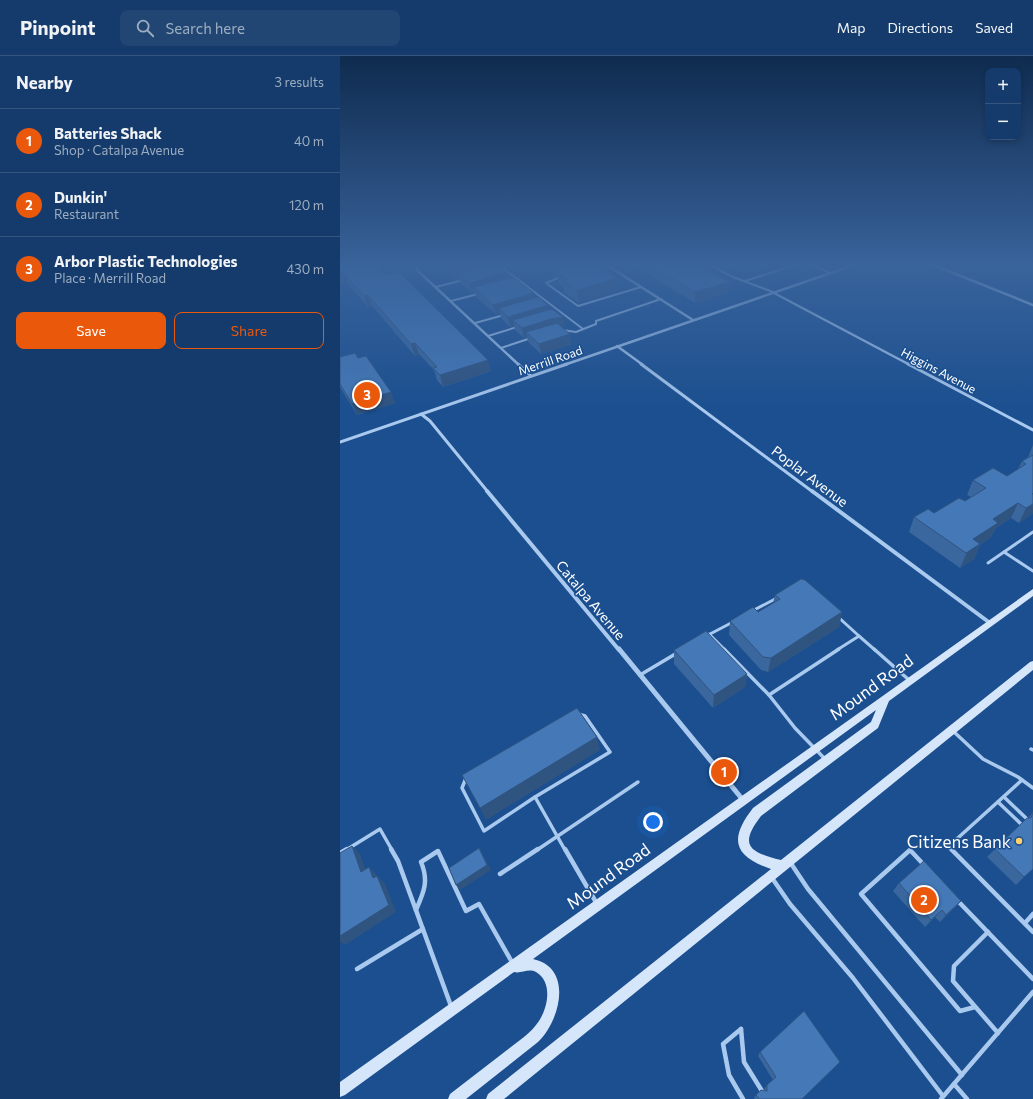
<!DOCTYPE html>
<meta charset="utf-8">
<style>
:root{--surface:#143b6b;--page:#214673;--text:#f1f3f6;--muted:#9dadc1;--line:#33557e;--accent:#ea580c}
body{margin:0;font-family:Commissioner,sans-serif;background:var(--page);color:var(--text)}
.controls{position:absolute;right:12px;top:12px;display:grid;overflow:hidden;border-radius:8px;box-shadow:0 2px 6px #0003}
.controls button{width:36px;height:36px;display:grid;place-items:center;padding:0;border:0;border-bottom:1px solid var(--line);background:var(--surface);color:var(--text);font:20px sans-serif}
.you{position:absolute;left:313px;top:766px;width:14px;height:14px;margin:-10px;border:3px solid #fff;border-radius:50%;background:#1a73e8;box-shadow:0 0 0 6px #1a73e833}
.badge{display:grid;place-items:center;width:26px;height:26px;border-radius:50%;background:var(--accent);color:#fff;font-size:13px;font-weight:700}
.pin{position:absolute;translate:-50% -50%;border:2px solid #fff;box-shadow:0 1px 4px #0006}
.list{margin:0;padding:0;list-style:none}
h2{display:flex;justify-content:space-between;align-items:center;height:52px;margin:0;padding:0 16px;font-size:17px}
h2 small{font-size:13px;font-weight:400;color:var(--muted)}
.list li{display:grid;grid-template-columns:26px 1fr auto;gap:12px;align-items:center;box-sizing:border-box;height:64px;padding:0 16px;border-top:1px solid var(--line)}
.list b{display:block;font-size:15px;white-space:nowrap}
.list p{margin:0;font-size:13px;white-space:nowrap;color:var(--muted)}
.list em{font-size:13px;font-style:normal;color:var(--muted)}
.actions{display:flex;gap:8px;padding:12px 16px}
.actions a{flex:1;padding:9px 0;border:1px solid var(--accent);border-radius:8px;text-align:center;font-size:14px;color:var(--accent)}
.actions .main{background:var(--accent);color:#fff}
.icon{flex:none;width:22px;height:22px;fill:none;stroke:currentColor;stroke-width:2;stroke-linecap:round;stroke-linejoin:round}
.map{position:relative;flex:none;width:693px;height:1043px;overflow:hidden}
header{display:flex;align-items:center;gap:24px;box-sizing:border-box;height:56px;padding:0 20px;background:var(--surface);border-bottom:1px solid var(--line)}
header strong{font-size:19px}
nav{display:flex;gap:22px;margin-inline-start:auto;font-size:14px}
.search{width:280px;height:36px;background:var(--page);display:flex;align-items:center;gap:10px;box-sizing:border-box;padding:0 14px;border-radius:8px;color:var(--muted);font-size:15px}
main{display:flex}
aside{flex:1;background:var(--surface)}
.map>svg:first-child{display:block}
</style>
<header>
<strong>Pinpoint</strong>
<div class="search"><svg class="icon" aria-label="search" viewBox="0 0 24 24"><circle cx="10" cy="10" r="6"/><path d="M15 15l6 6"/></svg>Search here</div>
<nav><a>Map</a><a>Directions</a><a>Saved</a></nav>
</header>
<main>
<aside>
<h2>Nearby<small>3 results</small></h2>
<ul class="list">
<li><span class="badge">1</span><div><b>Batteries Shack</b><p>Shop · Catalpa Avenue</p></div><em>40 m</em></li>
<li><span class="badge">2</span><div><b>Dunkin'</b><p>Restaurant</p></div><em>120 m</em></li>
<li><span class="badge">3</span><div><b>Arbor Plastic Technologies</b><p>Place · Merrill Road</p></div><em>430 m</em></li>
</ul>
<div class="actions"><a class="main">Save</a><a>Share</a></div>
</aside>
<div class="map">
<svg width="693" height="1043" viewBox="0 0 693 1043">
<rect width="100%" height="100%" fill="#1b4f8f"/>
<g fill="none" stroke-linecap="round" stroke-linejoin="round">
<g stroke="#a9c9ee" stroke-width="2">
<polyline points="166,208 164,213 243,273"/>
<polyline points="368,208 393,221 433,236"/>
<polyline points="469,208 490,217"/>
<polyline points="255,210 264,208"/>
<polyline points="220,221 206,227 238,250 301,231"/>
<polyline points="405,225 458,208"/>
<polyline points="96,231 123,224"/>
<polyline points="111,245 138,238"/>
<polyline points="135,267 164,259"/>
<polyline points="222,274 236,276 256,268 256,265 321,243"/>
<polyline points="148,280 177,271"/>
<polyline points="161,292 191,282"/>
</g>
<g stroke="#a9c9ee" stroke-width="3">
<polyline points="693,476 664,496 693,515"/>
<polyline points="648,507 664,496"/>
<polyline points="414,554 437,542"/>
<polyline points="497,560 519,580"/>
<polyline points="369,578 385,594"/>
<polyline points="370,578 393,566"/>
<polyline points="497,594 519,580 535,594"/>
</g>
<g stroke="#a9c9ee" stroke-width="3.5">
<polyline points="384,593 429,639"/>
<polyline points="534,593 569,624"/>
<polyline points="300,619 337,597"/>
<polyline points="613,675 643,703 678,721 693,732"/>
<polyline points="691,693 693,694"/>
<polyline points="485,703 455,672 429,639 499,593"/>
<polyline points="126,722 122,732 144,775 195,741"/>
<polyline points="664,741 687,763"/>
<polyline points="658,746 681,768"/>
<polyline points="6,794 40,773 52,794"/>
<polyline points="197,794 298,726"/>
<polyline points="225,794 195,741 270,696 245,660 238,658"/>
<polyline points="612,794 609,790 682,724"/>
</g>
<g stroke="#a9c9ee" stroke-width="4.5">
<polyline points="51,793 58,805 111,950"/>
<polyline points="225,793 257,848"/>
<polyline points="611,793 693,876"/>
<polyline points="0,797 7,793"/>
<polyline points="450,806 468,833 622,1019"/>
<polyline points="585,810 570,794 521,838 620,955 635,951"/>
<polyline points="160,818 198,793"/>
<polyline points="432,822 450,848 513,922 603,1040"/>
<polyline points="617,844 693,923"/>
<path d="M76,854C84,836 89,825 81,806L98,795L126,855L139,848L173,908"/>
<polyline points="685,867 693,858"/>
<polyline points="648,876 614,910 613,925 658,977"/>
<polyline points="17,913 83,873"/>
<polyline points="401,973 383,988 389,1019 403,1043"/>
<polyline points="401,973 404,1006 422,1035"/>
<polyline points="614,1028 627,1043"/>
<polyline points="601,1043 693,936"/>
</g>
<g stroke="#a9c9ee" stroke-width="2.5">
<polyline points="77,208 77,214 179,309"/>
<polyline points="265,208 353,264"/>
<polyline points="591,208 693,249"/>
<polyline points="434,237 570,309"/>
<polyline points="277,290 303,309"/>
<polyline points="224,309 517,208"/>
</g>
<g stroke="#a9c9ee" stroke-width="3">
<polyline points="178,308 191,320"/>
<polyline points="301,308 473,436"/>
<polyline points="568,308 693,374"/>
<polyline points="81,358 90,365 148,436"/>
<polyline points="0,386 227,308"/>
</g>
<g stroke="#a9c9ee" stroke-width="4">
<polyline points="147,435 279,594"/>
<polyline points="472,435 650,567"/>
</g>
<polyline stroke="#a9c9ee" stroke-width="5" points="279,593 403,744"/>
<path fill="#d6e6fa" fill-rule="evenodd" d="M693,533V540L549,645L538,672L421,760C398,790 410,796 441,804L690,606L693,605V614L164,1043H146L148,1038L431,813C393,800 389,783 413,752L531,666L536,654L193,903C234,912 220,965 198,986L126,1043H108L110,1038L184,981C190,976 195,971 199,965C208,951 213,926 196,916C188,912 181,918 174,916L5,1039L0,1041V1026Z"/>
</g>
<g fill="#3a679d">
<polygon points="0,208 48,213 42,214 151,315 103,331 97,324 94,314 79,298 75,300 32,250 28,251 8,228"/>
<polygon points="100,208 164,208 163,210 160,211 168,222 195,242 208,254 223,261 224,271 222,271 231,288 201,298 188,286 187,281 184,282 175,274 174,269 170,271 161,262 160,257 156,258 136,241 135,236 132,237 120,227 119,222 116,223 100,209"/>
<polygon points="292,208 358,208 389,236 355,247"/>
<polygon points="381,208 425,208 425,211 409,216 398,211 391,213"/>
<polygon points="218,213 278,235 239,247 224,236 224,232 219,228 217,216 218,216"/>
<polygon points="0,301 18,302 55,347 17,359 0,331"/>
<polygon points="693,389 693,457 679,467 671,462 656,472 651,481 640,489 634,503 620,512 569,476 574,461 594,457 625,445 631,441 627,439 633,424 667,420 678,413 682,405 688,401"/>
<polygon points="435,539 502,556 499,571 428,616 421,614 389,579 390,565 418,556 433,547"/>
<polygon points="334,594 407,618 405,631 373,652 334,608"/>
<polygon points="693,756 684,821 676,829 647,801 655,793 688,762"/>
<polygon points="559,827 621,845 600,866 595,861 585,871 553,835"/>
<polygon points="420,996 462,1043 415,1043 414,1042 416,1039 424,1035 425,1032 427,1029 433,1024 418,1000"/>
</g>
<g fill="#305480">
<polygon points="33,208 46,208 48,213 36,216"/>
<polygon points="137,208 164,208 163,210 139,217"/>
<polygon points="392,208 399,208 398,211 391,213"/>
<polygon points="409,208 425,208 425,211 409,216"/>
<polygon points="131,209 133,219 118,218 119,222 116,223 114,214"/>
<polygon points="167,216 169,226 134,231 135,236 132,237 130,227"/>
<polygon points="4,217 8,228 0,229 0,218"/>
<polygon points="277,222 278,235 239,247 237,234"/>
<polygon points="390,226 389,236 355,247 355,236"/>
<polygon points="194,237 195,247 159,252 160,257 156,258 153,249"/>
<polygon points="28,239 32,250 28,251 24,240"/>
<polygon points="208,249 209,259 173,264 174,269 170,271 168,261"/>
<polygon points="223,261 224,271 186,276 187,281 184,282 182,272 211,263"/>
<polygon points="230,278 231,288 201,298 199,288"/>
<polygon points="75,287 79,298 75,300 71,288"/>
<polygon points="148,304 151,315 103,331 100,319"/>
<polygon points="51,336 55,347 17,359 12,348"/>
<polygon points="678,447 671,462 656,472 651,481 640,489 634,503 620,512 633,483 653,463"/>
<polygon points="693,448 693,457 679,467 686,452"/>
<polygon points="502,556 499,571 428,616 431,602"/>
<polygon points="407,618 405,631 373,652 374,639"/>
<polygon points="257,681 260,694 146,764 140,752"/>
<polygon points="12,790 20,798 29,824 21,816"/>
<polygon points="139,792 151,814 120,834 116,829"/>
<polygon points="29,811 37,819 41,830 33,822"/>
<polygon points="37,820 45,828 56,856 5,889 0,886 0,880"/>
<polygon points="621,845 600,866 606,859"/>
<polygon points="602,854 585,871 591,864"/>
</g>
<g fill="#4478b7" stroke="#305480">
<polygon points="0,208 35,208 47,219 59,216 148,304 100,319 93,312 97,311 75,287 71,288 28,239 24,240 4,217 0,218"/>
<polygon points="106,208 129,208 131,209 114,214"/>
<polygon points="156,208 167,216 130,227 118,218"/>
<polygon points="239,208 254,208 277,222 237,234 223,224 227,223 217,216 221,215 218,213"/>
<polygon points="308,208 358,208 390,226 355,236"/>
<polygon points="173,221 194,237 153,249 134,231"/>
<polygon points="198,241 208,249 168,261 159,252"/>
<polygon points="212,253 223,261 211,263 182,272 173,264"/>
<polygon points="217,267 230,278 199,288 186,276"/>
<polygon points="15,297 18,302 26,300 51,336 12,348 0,328 0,301"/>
<polygon points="693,399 693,437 692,438 693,438 693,448 686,452 678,447 653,463 658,467 633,483 640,488 626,497 574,461 588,453 594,457 619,442 625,445 646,432 633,424 653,412 667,420 686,408 682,405"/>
<polygon points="461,523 465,524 502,556 431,602 423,601 390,565 413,551 418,556 440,543 435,539"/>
<polygon points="366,575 407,618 374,639 334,594"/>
<polygon points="237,652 257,681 140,752 122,719"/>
<polygon points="693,756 693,813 684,821 655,793 687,762 691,762"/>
<polygon points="12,790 21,816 29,811 33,822 37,820 49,849 0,880 0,797"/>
<polygon points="139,792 147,809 116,829 109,812"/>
<polygon points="584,805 621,845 606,859 602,854 591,864 559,827"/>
<polygon points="464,955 500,1006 462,1043 419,1043 416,1039 421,1034 427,1035 427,1029 436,1021 420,996"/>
</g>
<linearGradient id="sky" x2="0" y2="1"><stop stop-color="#0f2b4f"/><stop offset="0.59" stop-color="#39639b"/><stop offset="1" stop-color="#39639b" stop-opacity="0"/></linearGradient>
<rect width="693" height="354" fill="url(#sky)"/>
<circle fill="#ffd166" stroke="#1b4f8f" stroke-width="1.5" cx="679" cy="785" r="4"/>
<g text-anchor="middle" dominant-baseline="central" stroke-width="3" stroke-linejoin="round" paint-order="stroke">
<g font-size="12" fill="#fff" stroke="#1b4f8f">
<text transform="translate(210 304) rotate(-19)">Merrill Road</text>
<text transform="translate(599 314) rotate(28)">Higgins Avenue</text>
</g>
<g font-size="14" fill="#fff" stroke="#1b4f8f">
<text transform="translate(470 420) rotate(37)">Poplar Avenue</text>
<text transform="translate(251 544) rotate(50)">Catalpa Avenue</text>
</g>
<g font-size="17" fill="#fff" stroke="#1b4f8f">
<text transform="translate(531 631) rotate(-36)">Mound Road</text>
<text transform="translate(268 820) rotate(-36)">Mound Road</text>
</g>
<g font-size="17" fill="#fff" stroke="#1b4f8f" text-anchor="end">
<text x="671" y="785">Citizens Bank</text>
</g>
</g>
</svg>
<div class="controls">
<button>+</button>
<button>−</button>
</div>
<div class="you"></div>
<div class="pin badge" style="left:384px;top:716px">1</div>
<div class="pin badge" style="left:584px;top:844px">2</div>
<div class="pin badge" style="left:27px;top:339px">3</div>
</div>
</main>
